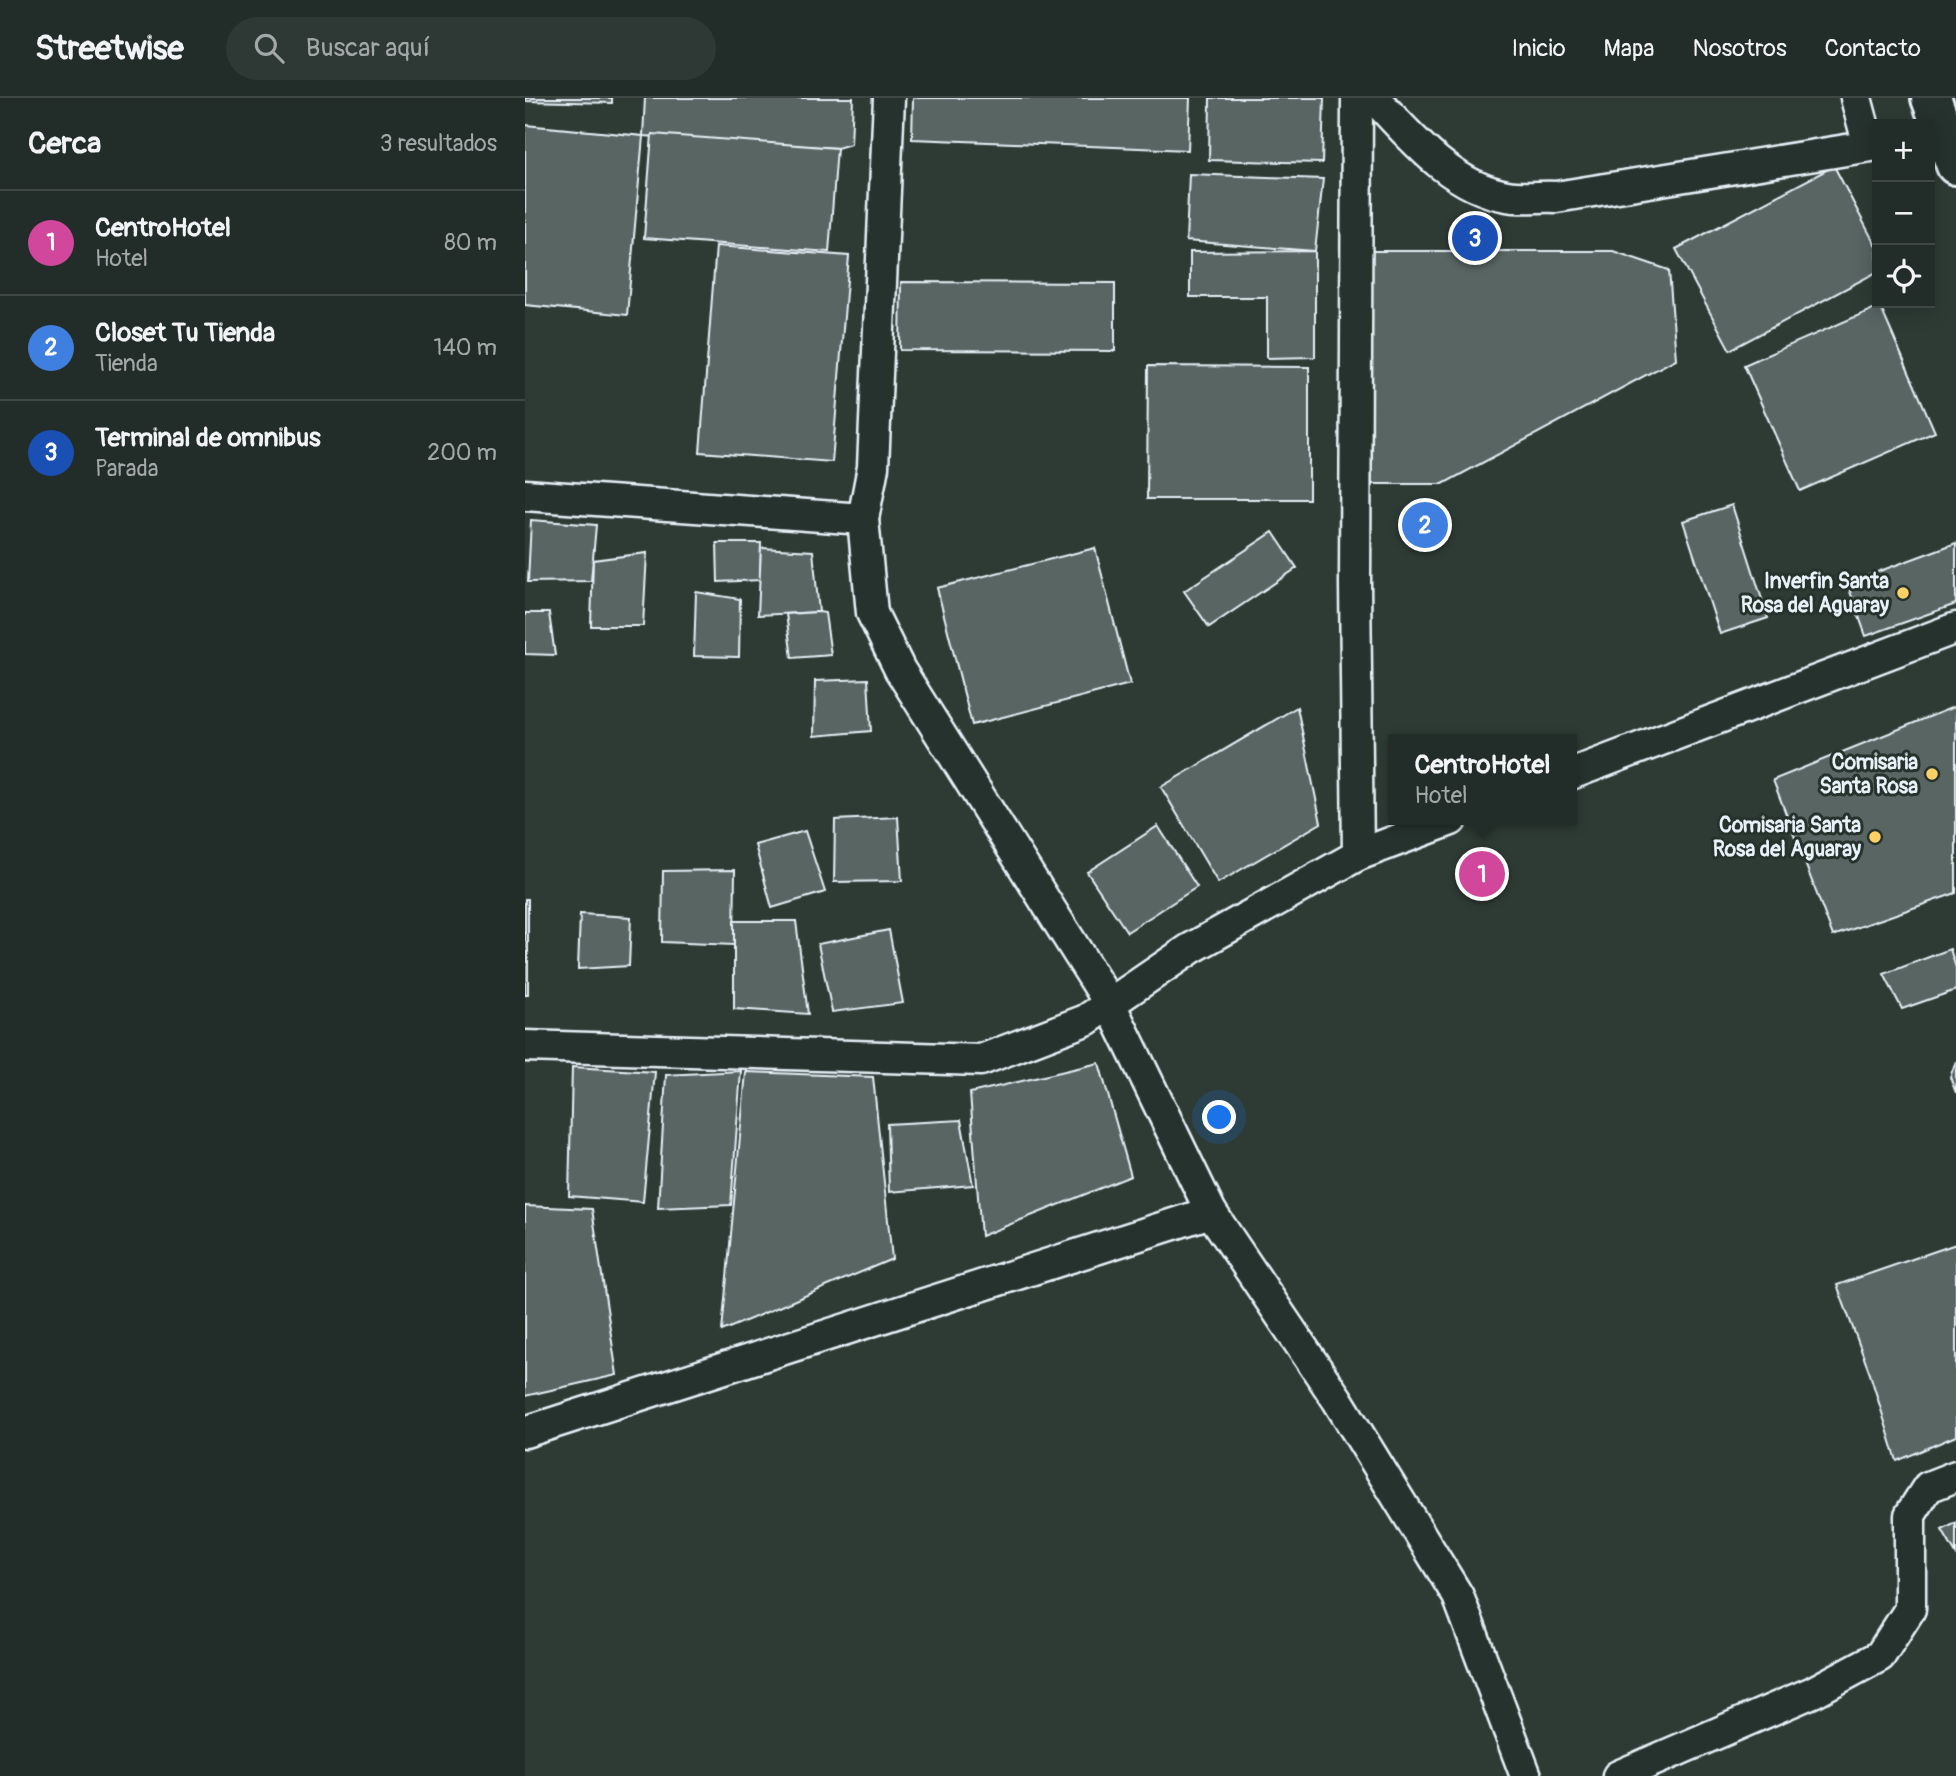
<!DOCTYPE html>
<html lang="es">
<meta charset="utf-8">
<style>
:root{--surface:#222c28;--page:#2e3834;--text:#f1f3f6;--muted:#a2a7a8;--line:#3f4845;--accent:#d6ab8b}
body{margin:0;font-family:Pangolin,sans-serif;background:var(--page);color:var(--text)}
.controls{position:absolute;right:21px;top:21px;display:grid;overflow:hidden;border-radius:0px;box-shadow:0 4px 18px #0003}
.controls button{width:63px;height:63px;display:grid;place-items:center;padding:0;border:0;border-bottom:2px solid var(--line);background:var(--surface);color:var(--text);font:35px sans-serif}
.you{position:absolute;left:695px;top:1020px;width:24px;height:24px;margin:-18px;border:5px solid #fff;border-radius:50%;background:#1a73e8;box-shadow:0 0 0 10px #1a73e833}
.badge{display:grid;place-items:center;width:46px;height:46px;border-radius:50%;background:var(--accent);color:#fff;font-size:23px;font-weight:700}
.pin{position:absolute;translate:-50% -50%;border:4px solid #fff;box-shadow:0 2px 7px #0006}
.popup{position:absolute;left:863px;top:636px;width:189px;height:91px;box-sizing:border-box;display:grid;place-content:center;border-radius:0px;background:var(--surface);filter:drop-shadow(0 2px 5px #0005);font-size:23px;white-space:nowrap;color:var(--muted)}
.popup b{font-size:26px;color:var(--text)}
.popup::after{content:'';position:absolute;left:50%;top:100%;margin-left:-14px;border:14px solid transparent;border-top-color:var(--surface)}
.list{margin:0;padding:0;list-style:none}
h2{display:flex;justify-content:space-between;align-items:center;height:91px;margin:0;padding:0 28px;font-size:30px}
h2 small{font-size:23px;font-weight:400;color:var(--muted)}
.list li{display:grid;grid-template-columns:46px 1fr auto;gap:21px;align-items:center;box-sizing:border-box;height:105px;padding:0 28px;border-top:2px solid var(--line)}
.list b{display:block;font-size:26px;white-space:nowrap}
.list p{margin:0;font-size:23px;white-space:nowrap;color:var(--muted)}
.list em{font-size:23px;font-style:normal;color:var(--muted)}
.icon{flex:none;width:38px;height:38px;fill:none;stroke:currentColor;stroke-width:2;stroke-linecap:round;stroke-linejoin:round}
.map{position:relative;flex:none;width:1431px;height:1678px;overflow:hidden}
header{display:flex;align-items:center;gap:42px;box-sizing:border-box;height:98px;padding:0 35px;background:var(--surface);border-bottom:2px solid var(--line)}
header strong{font-size:33px}
nav{display:flex;gap:38px;margin-inline-start:auto;font-size:24px}
.search{width:490px;height:63px;background:var(--page);display:flex;align-items:center;gap:18px;box-sizing:border-box;padding:0 24px;border-radius:38px;color:var(--muted);font-size:26px}
main{display:flex}
aside{flex:1;background:var(--surface)}
.map>svg:first-child{display:block}
</style>
<header>
<strong>Streetwise</strong>
<div class="search"><svg class="icon" aria-label="search" viewBox="0 0 24 24"><circle cx="10" cy="10" r="6"/><path d="M15 15l6 6"/></svg>Buscar aquí</div>
<nav><a>Inicio</a><a>Mapa</a><a>Nosotros</a><a>Contacto</a></nav>
</header>
<main>
<aside>
<h2>Cerca<small>3 resultados</small></h2>
<ul class="list">
<li><span class="badge" style="background:#d1479c">1</span><div><b>CentroHotel</b><p>Hotel</p></div><em>80 m</em></li>
<li><span class="badge" style="background:#3f7fe0">2</span><div><b>Closet Tu Tienda</b><p>Tienda</p></div><em>140 m</em></li>
<li><span class="badge" style="background:#1a4fb4">3</span><div><b>Terminal de omnibus</b><p>Parada</p></div><em>200 m</em></li>
</ul>
</aside>
<div class="map">
<svg width="1431" height="1678" viewBox="0 0 1431 1678">
<rect width="100%" height="100%" fill="#2e3b35"/>
<filter id="ink" filterUnits="userSpaceOnUse"><feTurbulence type="fractalNoise" baseFrequency=".0143" numOctaves="2"/><feDisplacementMap in="SourceGraphic" scale="14" xChannelSelector="R" yChannelSelector="G"/><feConvolveMatrix kernelMatrix="1 2 1 2 8 2 1 2 1" color-interpolation-filters="sRGB"/></filter>
<g filter="url(#ink)">
<g fill="#596563" stroke="#e8f1f8" stroke-width="2">
<polygon points="0,0 87,0 87,5 0,3"/>
<polygon points="120,0 328,0 326,46 312,50 118,38"/>
<polygon points="388,0 665,0 663,52 387,41"/>
<polygon points="685,0 799,0 797,65 684,62"/>
<polygon points="0,27 118,38 102,217 0,207"/>
<polygon points="127,36 312,50 304,154 119,140"/>
<polygon points="1309,68 1352,150 1352,174 1205,252 1151,151"/>
<polygon points="664,76 798,81 790,153 661,143"/>
<polygon points="191,148 324,158 307,364 175,354"/>
<polygon points="790,153 790,259 742,260 742,199 665,199 665,154"/>
<polygon points="844,153 1088,153 1144,172 1151,261 918,386 843,386"/>
<polygon points="376,184 590,185 590,253 375,252"/>
<polygon points="1355,208 1410,334 1275,393 1219,267"/>
<polygon points="623,268 784,269 784,401 622,401"/>
<polygon points="1207,407 1243,520 1195,536 1158,423"/>
<polygon points="6,422 71,427 66,483 3,484"/>
<polygon points="748,434 772,470 684,529 659,493"/>
<polygon points="192,445 236,445 235,482 193,484"/>
<polygon points="1431,445 1431,506 1341,538 1322,485"/>
<polygon points="236,450 288,453 294,514 233,517"/>
<polygon points="570,450 605,586 447,627 412,490"/>
<polygon points="122,455 118,528 66,528 68,462"/>
<polygon points="171,494 215,501 214,559 169,558"/>
<polygon points="294,514 300,515 306,557 267,560 261,516"/>
<polygon points="0,515 24,515 30,557 0,556"/>
<polygon points="343,581 346,633 289,638 290,583"/>
<polygon points="1431,608 1431,795 1308,838 1248,682"/>
<polygon points="772,609 796,725 693,785 636,689"/>
<polygon points="373,719 377,783 309,784 310,722"/>
<polygon points="633,728 672,789 602,834 562,774"/>
<polygon points="280,733 300,794 247,810 230,747"/>
<polygon points="210,772 209,847 137,844 138,773"/>
<rect x="0" y="801" width="3" height="96"/>
<polygon points="55,816 106,819 104,868 53,871"/>
<polygon points="209,823 271,823 283,916 209,911"/>
<polygon points="364,832 378,905 307,914 293,846"/>
<polygon points="1425,851 1431,870 1431,892 1377,911 1359,876"/>
<polygon points="1431,963 1431,995 1425,979"/>
<polygon points="574,965 606,1078 456,1138 445,995"/>
<polygon points="47,969 130,974 118,1104 44,1098"/>
<polygon points="216,973 206,1107 133,1110 141,977"/>
<polygon points="221,974 348,979 367,1161 197,1233"/>
<polygon points="436,1022 448,1087 364,1094 362,1026"/>
<polygon points="0,1108 67,1111 92,1277 0,1298"/>
<polygon points="1431,1146 1431,1338 1372,1363 1345,1276 1312,1187"/>
<polygon points="1431,1425 1431,1456 1417,1432"/>
</g>
<g fill="none" stroke-linecap="round" stroke-linejoin="round">
<g stroke="#e8f1f8" stroke-width="35">
<g id="minor">
<path d="M849,0C886,39 926,89 982,98C998,101 1016,98 1031,99L1352,47"/>
<polyline points="1331,0 1344,48"/>
<polyline points="0,397 338,421 348,369 364,0"/>
<polyline points="338,421 347,515 375,572 585,906 686,1114 812,1301 933,1498 1001,1678"/>
<polyline points="1046,676 1431,530"/>
<polyline points="833,757 926,722"/>
<polyline points="0,948 456,962 561,922 665,851 833,757 830,485 832,0"/>
<polyline points="0,1334 686,1114"/>
<polyline points="1093,1678 1288,1594 1355,1558 1385,1511 1385,1417 1403,1389 1431,1378"/>
</g>
</g>
<g stroke="#e8f1f8" stroke-width="44">
<polyline id="highway" points="1406,0 1431,67"/>
</g>
<use href="#minor" stroke="#26332d" stroke-width="30"/>
<use href="#highway" stroke="#26332d" stroke-width="38"/>
</g>
</g>
<g fill="#ffd166" stroke="#26332d" stroke-width="2.5">
<circle cx="1378" cy="495" r="7"/>
<circle cx="1407" cy="676" r="7"/>
<circle cx="1350" cy="739" r="7"/>
</g>
<g text-anchor="middle" dominant-baseline="central" stroke-width="6" stroke-linejoin="round" paint-order="stroke">
<g font-size="21" font-weight="bold" fill="#e8f1f8" stroke="#26332d" text-anchor="end">
<text x="1364" y="483">Inverfin Santa<tspan x="1364" dy="24">Rosa del Aguaray</tspan></text>
<text x="1393" y="664">Comisaria<tspan x="1393" dy="24">Santa Rosa</tspan></text>
<text x="1336" y="727">Comisaria Santa<tspan x="1336" dy="24">Rosa del Aguaray</tspan></text>
</g>
</g>
</svg>
<div class="controls">
<button>+</button>
<button>−</button>
<button><svg class="icon" aria-label="locate" viewBox="0 0 24 24"><circle cx="12" cy="12" r="6"/><path d="M12 2v4M12 18v4M2 12h4M18 12h4"/></svg></button>
</div>
<div class="you"></div>
<div class="pin badge" style="left:957px;top:776px;background:#d1479c">1</div>
<div class="popup"><b>CentroHotel</b>Hotel</div>
<div class="pin badge" style="left:900px;top:427px;background:#3f7fe0">2</div>
<div class="pin badge" style="left:950px;top:140px;background:#1a4fb4">3</div>
</div>
</main>
